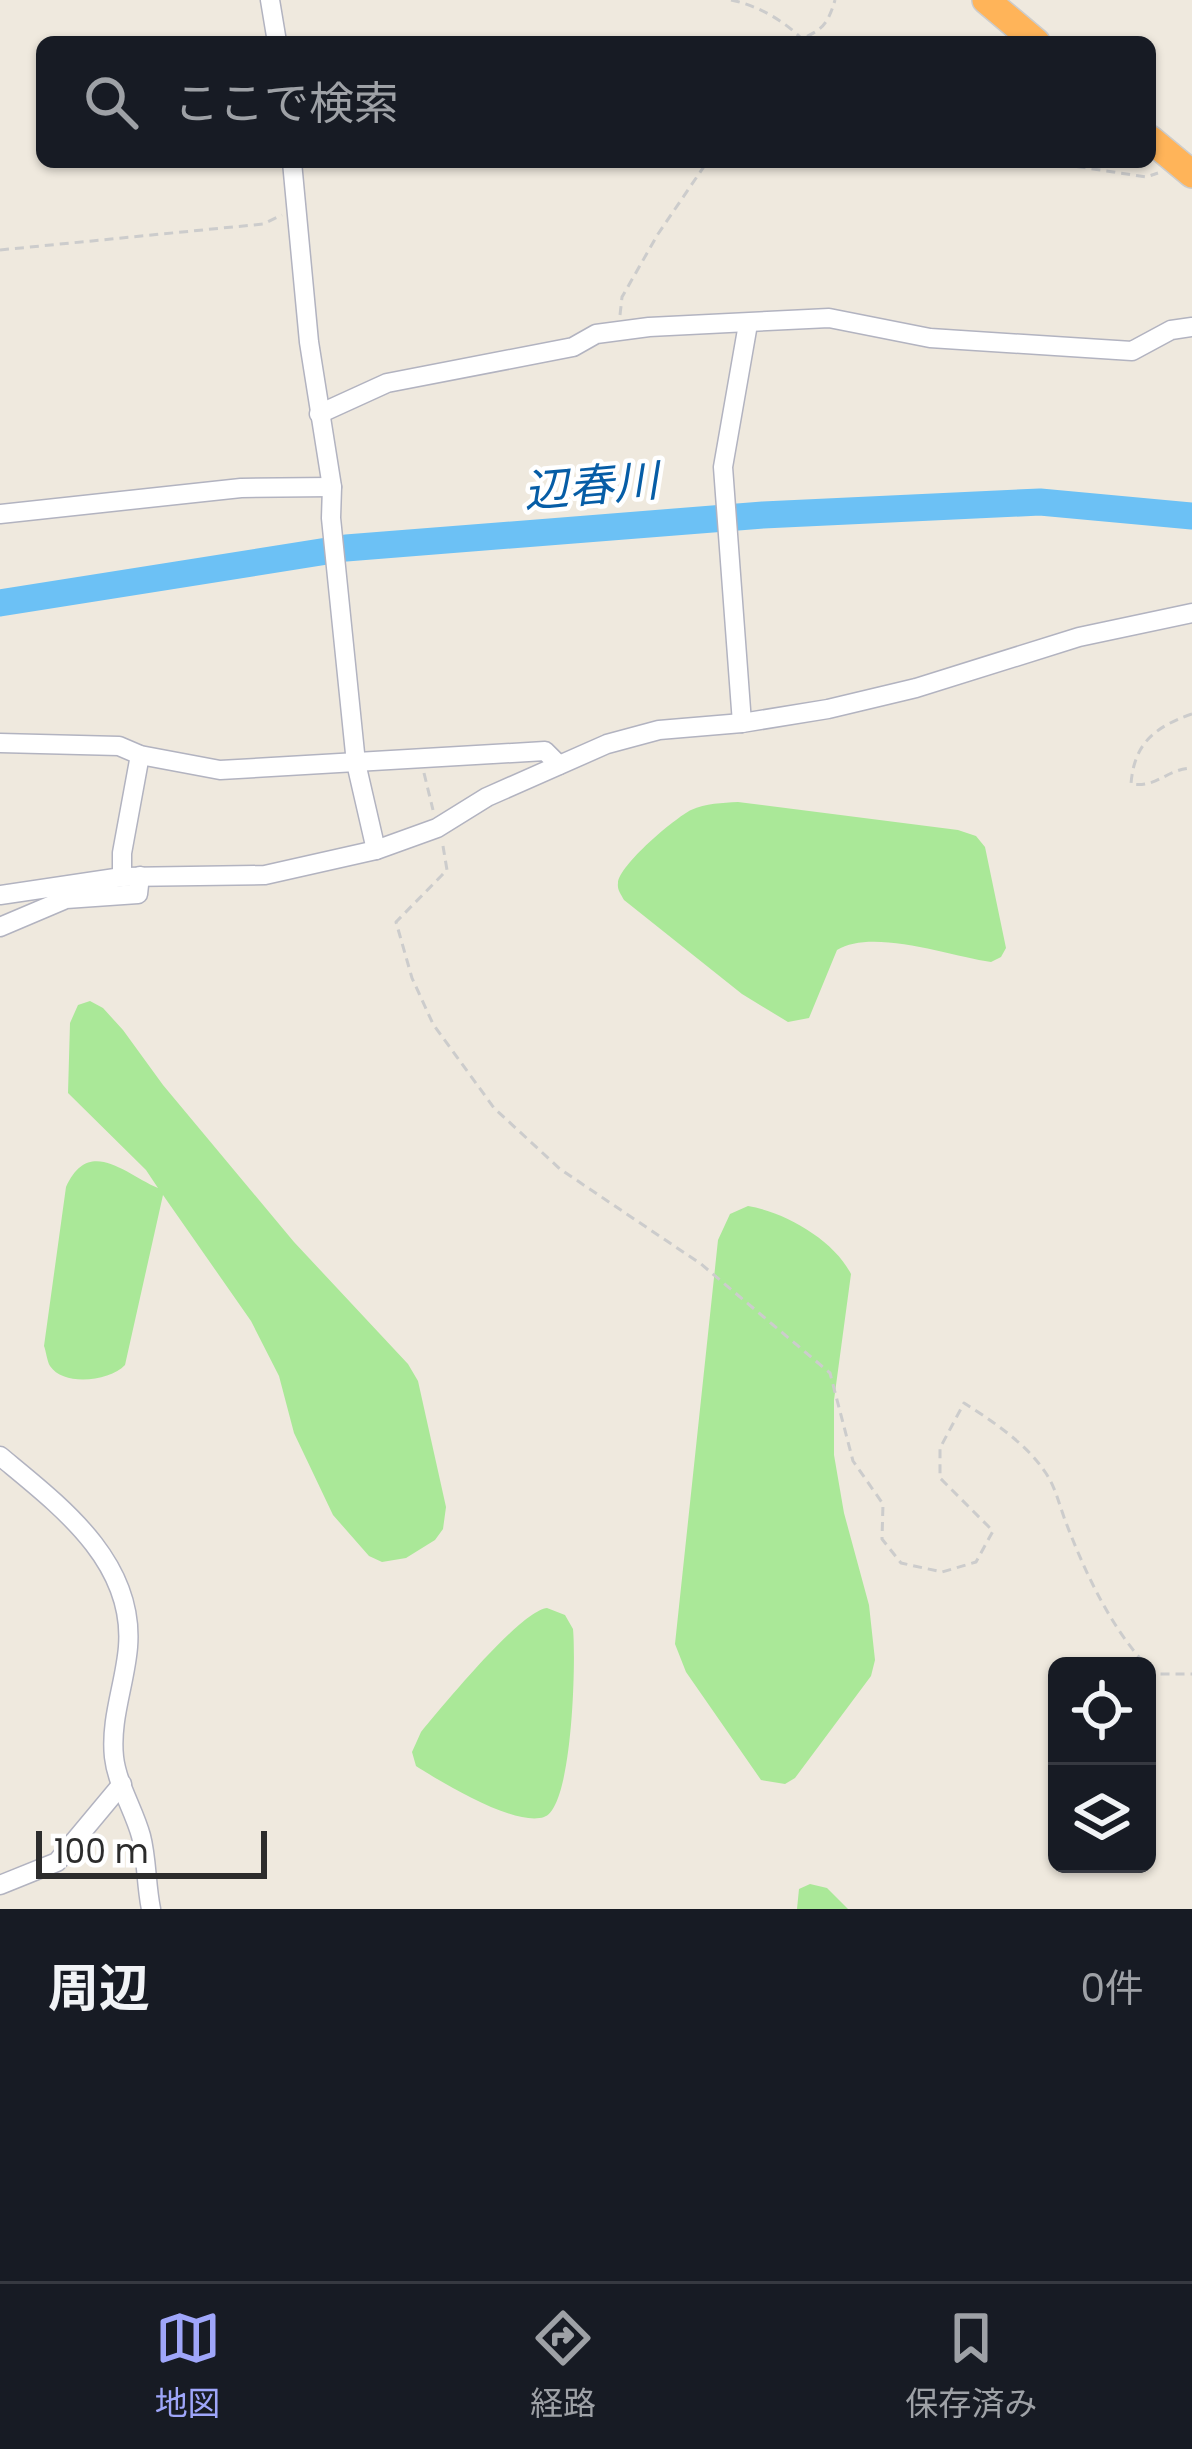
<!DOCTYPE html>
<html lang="ja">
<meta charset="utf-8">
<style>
:root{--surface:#171b24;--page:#20242c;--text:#f1f3f6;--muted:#9ea1a6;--line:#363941;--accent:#9fa6fa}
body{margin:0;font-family:Poppins,"Noto Sans JP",sans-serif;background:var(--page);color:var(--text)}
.controls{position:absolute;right:36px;bottom:36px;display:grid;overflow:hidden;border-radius:18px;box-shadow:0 3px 9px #0004}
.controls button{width:108px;height:108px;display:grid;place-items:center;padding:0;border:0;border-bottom:3px solid var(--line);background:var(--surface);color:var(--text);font:60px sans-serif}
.scale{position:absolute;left:36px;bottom:30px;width:231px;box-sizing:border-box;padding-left:12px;border:6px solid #2c2c2c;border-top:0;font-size:33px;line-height:42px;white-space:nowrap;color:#2c2c2c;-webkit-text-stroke:9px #fff;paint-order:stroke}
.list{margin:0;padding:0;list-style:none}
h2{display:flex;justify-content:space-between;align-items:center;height:156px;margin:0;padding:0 48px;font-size:51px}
h2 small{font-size:39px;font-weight:400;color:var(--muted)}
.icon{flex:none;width:66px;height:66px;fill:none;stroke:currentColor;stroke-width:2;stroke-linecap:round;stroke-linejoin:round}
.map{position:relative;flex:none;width:1192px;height:1909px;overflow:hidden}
.search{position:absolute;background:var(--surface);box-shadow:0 3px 9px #0004;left:36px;right:36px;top:36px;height:132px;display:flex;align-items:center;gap:30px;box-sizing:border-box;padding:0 42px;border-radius:18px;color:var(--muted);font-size:45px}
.sheet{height:372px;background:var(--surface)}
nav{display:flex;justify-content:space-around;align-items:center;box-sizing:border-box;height:168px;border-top:3px solid var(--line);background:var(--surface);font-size:33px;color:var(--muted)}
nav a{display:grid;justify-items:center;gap:6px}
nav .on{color:var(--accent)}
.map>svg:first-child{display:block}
</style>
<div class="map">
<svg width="1192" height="1909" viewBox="0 0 1192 1909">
<rect width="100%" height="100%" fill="#efe9de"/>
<g fill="#aae898">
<path d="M738,802L958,830L976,836L985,847L1006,948L1001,957L991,962C950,956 872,928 837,950L809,1018L788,1022L742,994L624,900C621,894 617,890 618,883C619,865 675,818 691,810C706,803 722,803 738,802Z"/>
<path d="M90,1001L103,1008L123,1030L163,1085L294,1242L408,1364L418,1381L446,1507L443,1529L435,1540L406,1558L382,1562L369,1556L333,1515L294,1433L279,1376L251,1321L163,1195L125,1365C110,1381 64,1387 50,1366C47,1361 46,1351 44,1346L66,1187C89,1136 125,1174 158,1188L146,1170L68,1093L70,1023L78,1005Z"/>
<path d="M748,1206C785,1212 834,1240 851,1274L834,1400V1455L844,1513L869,1605L875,1660L871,1676L795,1778L785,1784L761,1780L686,1672L675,1644L718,1240L730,1214Z"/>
<path d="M547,1608L565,1615L573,1629C576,1659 573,1808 544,1817C515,1827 441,1782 416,1766L412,1752L421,1732C442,1707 520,1611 547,1608Z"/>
<polygon points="810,1884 827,1888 848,1909 797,1909 799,1889"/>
</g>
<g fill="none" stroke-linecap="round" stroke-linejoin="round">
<polyline stroke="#6cc1f5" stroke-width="27" points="0,603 346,548 763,515 1040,502 1192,516"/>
<g stroke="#b2b3c0" stroke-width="21">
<g id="minor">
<polyline points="270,0 277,42"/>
<polyline points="292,162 309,342 332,487 331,518 356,763 376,850"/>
<polyline points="319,414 387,383 573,347 596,334 649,327 829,318 930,338 1132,351 1171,330 1192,327"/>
<polyline points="0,514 241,488 332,487"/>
<polyline points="742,723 723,467 748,324"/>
<polyline points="0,743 119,746 140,755 220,770 545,751 559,765"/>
<polyline points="122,877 122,853 140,755"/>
<polyline points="0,895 122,877 265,875 376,850 437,828 487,797 607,744 659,730 742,723 828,709 916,688 1079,637 1192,613"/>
<polyline points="0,927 66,899 138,894 140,876"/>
<path d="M0,1456C59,1505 135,1561 128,1647C125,1684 110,1719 114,1757C117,1784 134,1810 141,1836C147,1859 146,1885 151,1909"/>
<polyline points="0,1885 57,1862 122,1784"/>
</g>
</g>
<g stroke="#ccc" stroke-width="30">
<g id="highway">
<polyline points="986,0 1036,42"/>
<polyline points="1150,139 1192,174"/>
</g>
</g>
<g stroke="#ccc" stroke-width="3" stroke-dasharray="9 6" stroke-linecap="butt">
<path d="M731,0C759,6 785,21 805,42"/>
<path d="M793,42C819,32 827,28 835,0"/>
<polyline points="1047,162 1146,177 1158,173"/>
<polyline points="0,250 263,224 282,215"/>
<polyline points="620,315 622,297 658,234 707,162"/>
<path d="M1192,714C1154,727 1134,744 1131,784C1158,788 1166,769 1192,768"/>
<polyline points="424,773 433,810"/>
<path d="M443,846L447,870L396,922L412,978L433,1024L494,1108L560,1169L701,1264L830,1373L853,1461L883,1504L882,1539L901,1563L942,1572L976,1562L993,1531L940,1478V1448L964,1403C991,1420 1025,1443 1043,1469C1055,1485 1058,1501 1065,1520C1084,1570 1110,1627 1147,1666"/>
<polyline points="1148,1668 1154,1674 1192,1674"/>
</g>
<use href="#minor" stroke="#fff" stroke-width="18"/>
<use href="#highway" stroke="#ffb459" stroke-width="27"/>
</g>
<g text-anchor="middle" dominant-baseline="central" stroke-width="9" stroke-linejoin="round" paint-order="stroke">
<g font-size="45" font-style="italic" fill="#065da6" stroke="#fff">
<text transform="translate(591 486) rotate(-5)">辺春川</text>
</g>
</g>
</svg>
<div class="controls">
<button><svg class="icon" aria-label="locate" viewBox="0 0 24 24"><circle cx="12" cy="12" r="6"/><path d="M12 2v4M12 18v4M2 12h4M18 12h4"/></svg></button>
<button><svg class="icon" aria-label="layers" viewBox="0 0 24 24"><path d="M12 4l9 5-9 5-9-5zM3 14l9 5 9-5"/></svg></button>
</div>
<div class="scale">100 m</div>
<div class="search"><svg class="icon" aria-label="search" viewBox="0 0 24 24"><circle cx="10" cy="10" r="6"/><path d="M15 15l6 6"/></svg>ここで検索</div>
</div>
<section class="sheet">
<h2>周辺<small>0件</small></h2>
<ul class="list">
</ul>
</section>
<nav>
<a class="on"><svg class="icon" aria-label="map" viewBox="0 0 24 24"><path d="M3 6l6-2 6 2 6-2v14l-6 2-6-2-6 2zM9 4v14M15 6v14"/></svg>地図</a>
<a><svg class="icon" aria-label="directions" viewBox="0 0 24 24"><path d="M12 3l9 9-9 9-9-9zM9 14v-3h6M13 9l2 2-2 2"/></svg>経路</a>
<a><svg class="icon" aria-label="saved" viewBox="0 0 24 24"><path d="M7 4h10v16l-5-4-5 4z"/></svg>保存済み</a>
</nav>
